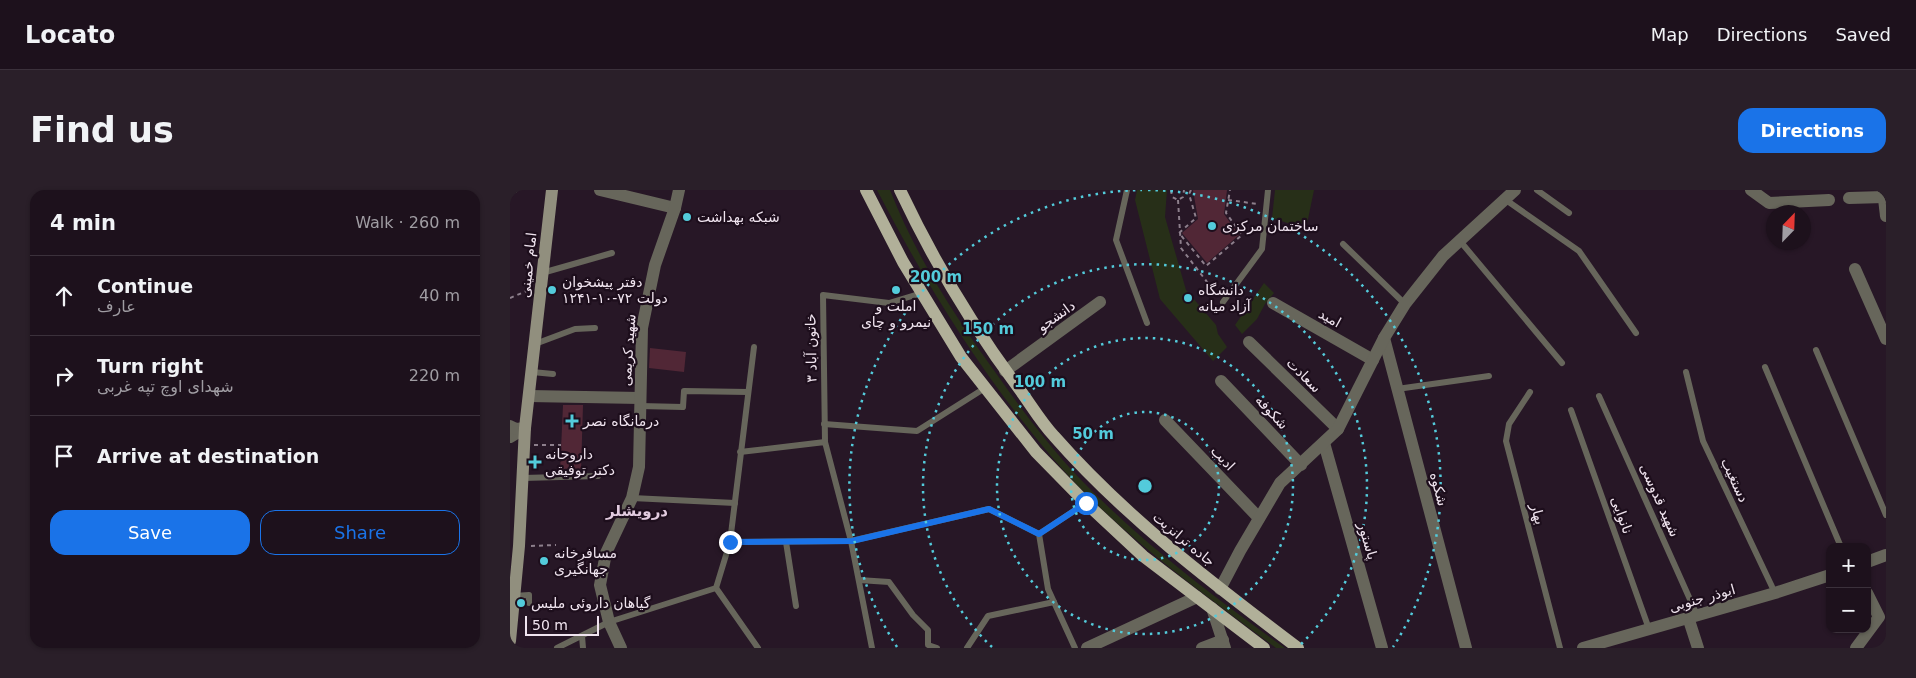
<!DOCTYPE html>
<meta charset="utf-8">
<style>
:root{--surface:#1d111c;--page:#2a1f29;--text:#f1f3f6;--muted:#a09da3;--line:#3b313b;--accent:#1a73e8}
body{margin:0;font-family:"DejaVu Sans","Noto Naskh Arabic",sans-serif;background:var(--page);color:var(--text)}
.controls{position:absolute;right:15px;bottom:15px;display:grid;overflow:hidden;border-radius:10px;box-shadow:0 1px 4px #0004}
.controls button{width:45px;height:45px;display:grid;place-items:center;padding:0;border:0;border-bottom:1px solid var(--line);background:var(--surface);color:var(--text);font:25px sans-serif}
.compass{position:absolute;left:1256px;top:15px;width:45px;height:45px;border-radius:50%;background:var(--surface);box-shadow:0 1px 4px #0004;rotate:23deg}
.scale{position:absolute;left:15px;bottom:12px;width:74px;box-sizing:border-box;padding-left:5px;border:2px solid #f0e4ef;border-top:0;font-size:14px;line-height:18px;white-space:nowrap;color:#f0e4ef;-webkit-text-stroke:4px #1d0e1c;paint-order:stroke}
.stop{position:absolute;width:15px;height:15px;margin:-11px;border:4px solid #1a73e8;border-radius:50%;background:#fff}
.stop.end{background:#1a73e8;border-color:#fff;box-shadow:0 1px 5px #0008}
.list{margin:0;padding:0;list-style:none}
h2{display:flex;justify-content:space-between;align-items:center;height:65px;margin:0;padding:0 20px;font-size:21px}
h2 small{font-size:16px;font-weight:400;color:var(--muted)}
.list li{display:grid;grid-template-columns:32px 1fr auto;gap:15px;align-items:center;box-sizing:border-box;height:80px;padding:0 20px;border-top:1px solid var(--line)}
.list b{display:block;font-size:19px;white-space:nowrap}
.list p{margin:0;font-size:16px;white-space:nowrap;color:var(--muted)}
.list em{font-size:16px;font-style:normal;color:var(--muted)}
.actions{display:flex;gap:10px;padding:15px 20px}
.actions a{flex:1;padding:11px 0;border:1px solid var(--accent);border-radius:15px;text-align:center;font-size:18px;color:var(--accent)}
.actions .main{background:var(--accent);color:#fff}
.icon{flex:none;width:28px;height:28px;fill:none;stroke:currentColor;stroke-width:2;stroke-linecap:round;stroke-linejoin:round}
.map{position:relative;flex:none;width:1376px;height:458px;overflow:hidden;border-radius:15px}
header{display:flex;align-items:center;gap:30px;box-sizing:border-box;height:70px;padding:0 25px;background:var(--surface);border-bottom:1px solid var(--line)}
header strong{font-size:24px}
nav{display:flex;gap:28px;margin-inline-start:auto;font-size:18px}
.intro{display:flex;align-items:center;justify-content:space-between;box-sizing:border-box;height:120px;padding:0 30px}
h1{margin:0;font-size:35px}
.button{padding:12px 22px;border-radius:15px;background:var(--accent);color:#fff;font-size:18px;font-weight:700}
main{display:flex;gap:30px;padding:0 30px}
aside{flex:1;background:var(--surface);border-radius:15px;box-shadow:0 1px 4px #0004}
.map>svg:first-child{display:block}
</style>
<header>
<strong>Locato</strong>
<nav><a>Map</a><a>Directions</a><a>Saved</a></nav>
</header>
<div class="intro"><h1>Find us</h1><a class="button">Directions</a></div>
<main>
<aside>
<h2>4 min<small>Walk · 260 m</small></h2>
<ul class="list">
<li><svg class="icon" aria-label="ahead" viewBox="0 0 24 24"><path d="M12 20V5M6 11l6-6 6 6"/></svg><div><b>Continue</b><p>عارف</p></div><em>40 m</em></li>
<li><svg class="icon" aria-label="right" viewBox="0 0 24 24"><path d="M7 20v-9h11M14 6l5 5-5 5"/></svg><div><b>Turn right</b><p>شهدای اوچ تپه غربی</p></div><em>220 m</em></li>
<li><svg class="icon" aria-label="arrive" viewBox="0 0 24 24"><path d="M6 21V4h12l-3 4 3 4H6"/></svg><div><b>Arrive at destination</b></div></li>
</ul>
<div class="actions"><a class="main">Save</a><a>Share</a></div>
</aside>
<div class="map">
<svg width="1376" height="458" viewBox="0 0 1376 458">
<rect width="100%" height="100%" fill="#271726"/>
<g fill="#272f18">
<path d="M367,0H380C406,67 446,128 488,186C517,227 548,268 584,303C643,361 708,410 775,458H766C687,399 604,340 540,265C472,185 415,93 367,0Z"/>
<polygon points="627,0 657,0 655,27 676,100 706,135 708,144 717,157 703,171 650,109 625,10"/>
<polygon points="765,0 804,0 796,39 762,28"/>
<polygon points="754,93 764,103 755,114 747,129 732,144 725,135"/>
</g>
<g fill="#512736">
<polygon points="683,0 717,0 714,24 729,45 697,73 672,43 688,29"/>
<polygon points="140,158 176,162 174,182 139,178"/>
<polygon points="53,215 73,215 71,281 50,282"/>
</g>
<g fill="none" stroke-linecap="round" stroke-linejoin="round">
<g stroke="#8d7f8c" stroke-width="2" stroke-dasharray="4 4" stroke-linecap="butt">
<polyline points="661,0 662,7 668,10 673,7 674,0"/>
<polyline points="681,0 679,4 686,28 669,43 696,76 732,45 716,23 720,0"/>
<polyline points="668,10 671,58 707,105"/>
<polyline points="718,10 748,14"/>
<polyline points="0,108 19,100"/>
<polyline points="24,255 51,255"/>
<polyline points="21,356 46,355"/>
</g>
<g stroke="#67665b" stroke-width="6">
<polyline points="617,0 606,50 637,133"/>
<polyline points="1027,0 1059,23"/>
<polyline points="0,2 5,0"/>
<polyline points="996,10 1069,61 1126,143"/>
<polyline points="950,51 1052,173"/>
<polyline points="833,54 895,114"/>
<polyline points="32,83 102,63"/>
<polyline points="713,112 752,59 758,0"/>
<polyline points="25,154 65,139 85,138"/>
<polyline points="1306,160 1376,325"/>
<polyline points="1255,177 1331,357"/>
<polyline points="22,182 43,184"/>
<polyline points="1176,182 1193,251 1265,403"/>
<polyline points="887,199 979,186"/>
<polyline points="1020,202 999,234 996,251 1050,458"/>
<polyline points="1089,206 1187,425"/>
<polyline points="130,216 173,217 174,201 238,202"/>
<polyline points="1061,220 1139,439"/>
<polyline points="314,234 407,241 475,198"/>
<polyline points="315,252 313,105 379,113 412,103"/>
<polyline points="230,262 315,252 341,351 362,458"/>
<polyline points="13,288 88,286"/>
<polyline points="122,308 225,313"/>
<polyline points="529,344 576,313"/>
<polyline points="220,352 244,157"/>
<polyline points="276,352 286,416"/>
<polyline points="349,390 379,392 403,425 418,440 418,455 427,458"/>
<polyline points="206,398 248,458"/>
<polyline points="4,406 19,405 19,413"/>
<polyline points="72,446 73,458"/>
<polyline points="47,458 99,432 206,398 220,352 341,351 479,319 529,344 538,399 565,458"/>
<polyline points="457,458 478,426 544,412"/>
</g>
<g stroke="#67665b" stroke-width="12">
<polyline points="90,0 165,18"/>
<polyline points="1241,0 1259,13 1319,10"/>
<polyline points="1373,0 1376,26"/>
<polyline points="1339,8 1374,7"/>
<polyline points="1345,79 1376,149"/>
<polyline points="763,113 863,170"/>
<polyline points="874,148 956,458"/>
<polyline points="739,152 828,239"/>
<polyline points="495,181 590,112"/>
<polyline points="711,191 791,275"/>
<polyline points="19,206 130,208"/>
<polyline points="655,230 749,328"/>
<polyline points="0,247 15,238"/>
<polyline points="814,253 872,458"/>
<polyline points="710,399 730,361 770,293 828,239 874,148 895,114 933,66 1005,0"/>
<polyline points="702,418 715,458"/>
<polyline points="1178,427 1188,458"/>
<polyline points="111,458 99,432 90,395 96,363 122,308 129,277 132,138 145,75 165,18 169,0"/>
<polyline points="577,458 687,407"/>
<polyline points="692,458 713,450"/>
<polyline points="1346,458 1369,427 1357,403"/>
</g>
<g stroke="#67665b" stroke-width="12">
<polyline points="0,236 6,239 15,238"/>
<polyline points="1357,372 1376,365"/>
<polyline points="1073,458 1265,403 1320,385"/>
</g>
<polyline stroke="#918f7e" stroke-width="12" points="0,451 9,356 15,238 42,0"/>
<g stroke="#b1b099" stroke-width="12">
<polyline points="356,0 393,72 451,167 526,262 576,313 633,366 754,458"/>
<path d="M390,0C424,72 462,136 510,200C521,215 531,232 544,246C615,327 702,393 788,458"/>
</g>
</g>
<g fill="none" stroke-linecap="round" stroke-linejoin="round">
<polyline stroke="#1a73e8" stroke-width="6" points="220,352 342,351 479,319 529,344 576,313"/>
</g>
<g fill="none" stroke="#53cbdb" stroke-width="2.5" stroke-dasharray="2.5 5">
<circle cx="635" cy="296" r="74"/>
<circle cx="635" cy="296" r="148"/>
<path d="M482 457A222 222 0 1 1 788 457"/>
<path d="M387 457A296 296 0 0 1 632 0M638 0A296 296 0 0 1 883 457"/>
</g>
<g fill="#53cbdb" stroke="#1d0e1c" stroke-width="2">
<circle cx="177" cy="27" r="5"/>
<circle cx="702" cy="36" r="5"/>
<circle cx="42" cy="100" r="5"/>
<circle cx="386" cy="100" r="5"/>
<circle cx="678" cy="108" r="5"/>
<path d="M59.5 223.5h5v5h5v5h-5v5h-5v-5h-5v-5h5z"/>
<path d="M22.5 264.5h5v5h5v5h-5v5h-5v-5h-5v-5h5z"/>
<circle cx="34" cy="371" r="5"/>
<circle cx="11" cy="413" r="5"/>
</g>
<g text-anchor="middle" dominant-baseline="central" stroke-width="4.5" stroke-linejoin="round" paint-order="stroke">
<g font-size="14" fill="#f0e4ef" stroke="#1d0e1c" text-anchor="start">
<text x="187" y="27">شبکه بهداشت</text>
<text x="712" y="36">ساختمان مرکزی</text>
<text x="52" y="92">دفتر پیشخوان<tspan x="52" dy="16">دولت ۷۲-۱۰-۱۲۴۱</tspan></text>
<text x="688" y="100">دانشگاه<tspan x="688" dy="16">آزاد میانه</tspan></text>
<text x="386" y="116" text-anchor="middle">املت و<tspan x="386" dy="16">نیمرو و چای</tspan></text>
<text x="73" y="231">درمانگاه نصر</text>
<text x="35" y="264">داروحانه<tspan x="35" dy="16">دکتر توفیقی</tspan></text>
<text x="44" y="363">مسافرخانه<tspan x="44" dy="16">جهانگیری</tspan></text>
<text x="21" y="413">گیاهان داروئی ملیس</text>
</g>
<g font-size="14" fill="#f0e4ef" stroke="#1d0e1c">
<text transform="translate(18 75) rotate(-84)">امام خمینی</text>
<text transform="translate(546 126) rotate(-36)">دانشجو</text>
<text transform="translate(820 128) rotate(29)">امید</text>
<text transform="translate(301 158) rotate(-91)">خاتون آباد ۳</text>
<text transform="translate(118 160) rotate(-86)">شهید کریمی</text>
<text transform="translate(794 185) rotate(45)">سعادت</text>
<text transform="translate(762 222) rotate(47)">شکوفه</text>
<text transform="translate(713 268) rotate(46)">ادیب</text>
<text transform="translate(1225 290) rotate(65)">دستغیب</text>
<text transform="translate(929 299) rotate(75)">شکوه</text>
<text transform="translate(1150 310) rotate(66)">شهید قدوسی</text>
<text transform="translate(1028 324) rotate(75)">بهار</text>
<text transform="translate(1112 325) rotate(70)">نانوایی</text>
<text transform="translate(674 349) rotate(40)">جاده ترانزیت</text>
<text transform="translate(858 351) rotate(74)">پاستور</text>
<text transform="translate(1192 408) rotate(-16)">ابوذر جنوبی</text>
</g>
<g font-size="15" font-weight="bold" fill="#e2cbdf" stroke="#1d0e1c">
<text x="127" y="321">درویشلر</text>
</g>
</g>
<circle cx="635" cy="296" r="8" fill="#53cbdb" stroke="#1d0e1c" stroke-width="2.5"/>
<g font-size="15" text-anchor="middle" font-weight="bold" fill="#53cbdb" stroke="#1d0e1c" stroke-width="4.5" stroke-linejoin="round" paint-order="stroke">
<text x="426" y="92">200 m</text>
<text x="478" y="144">150 m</text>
<text x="530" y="197">100 m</text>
<text x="583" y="249">50 m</text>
</g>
</svg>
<div class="controls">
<button>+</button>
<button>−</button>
</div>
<svg class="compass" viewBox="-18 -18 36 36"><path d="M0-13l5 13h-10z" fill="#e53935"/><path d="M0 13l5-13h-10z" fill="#a09da3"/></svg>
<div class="scale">50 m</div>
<div class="stop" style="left:576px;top:313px"></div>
<div class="stop end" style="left:220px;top:352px"></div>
</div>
</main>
